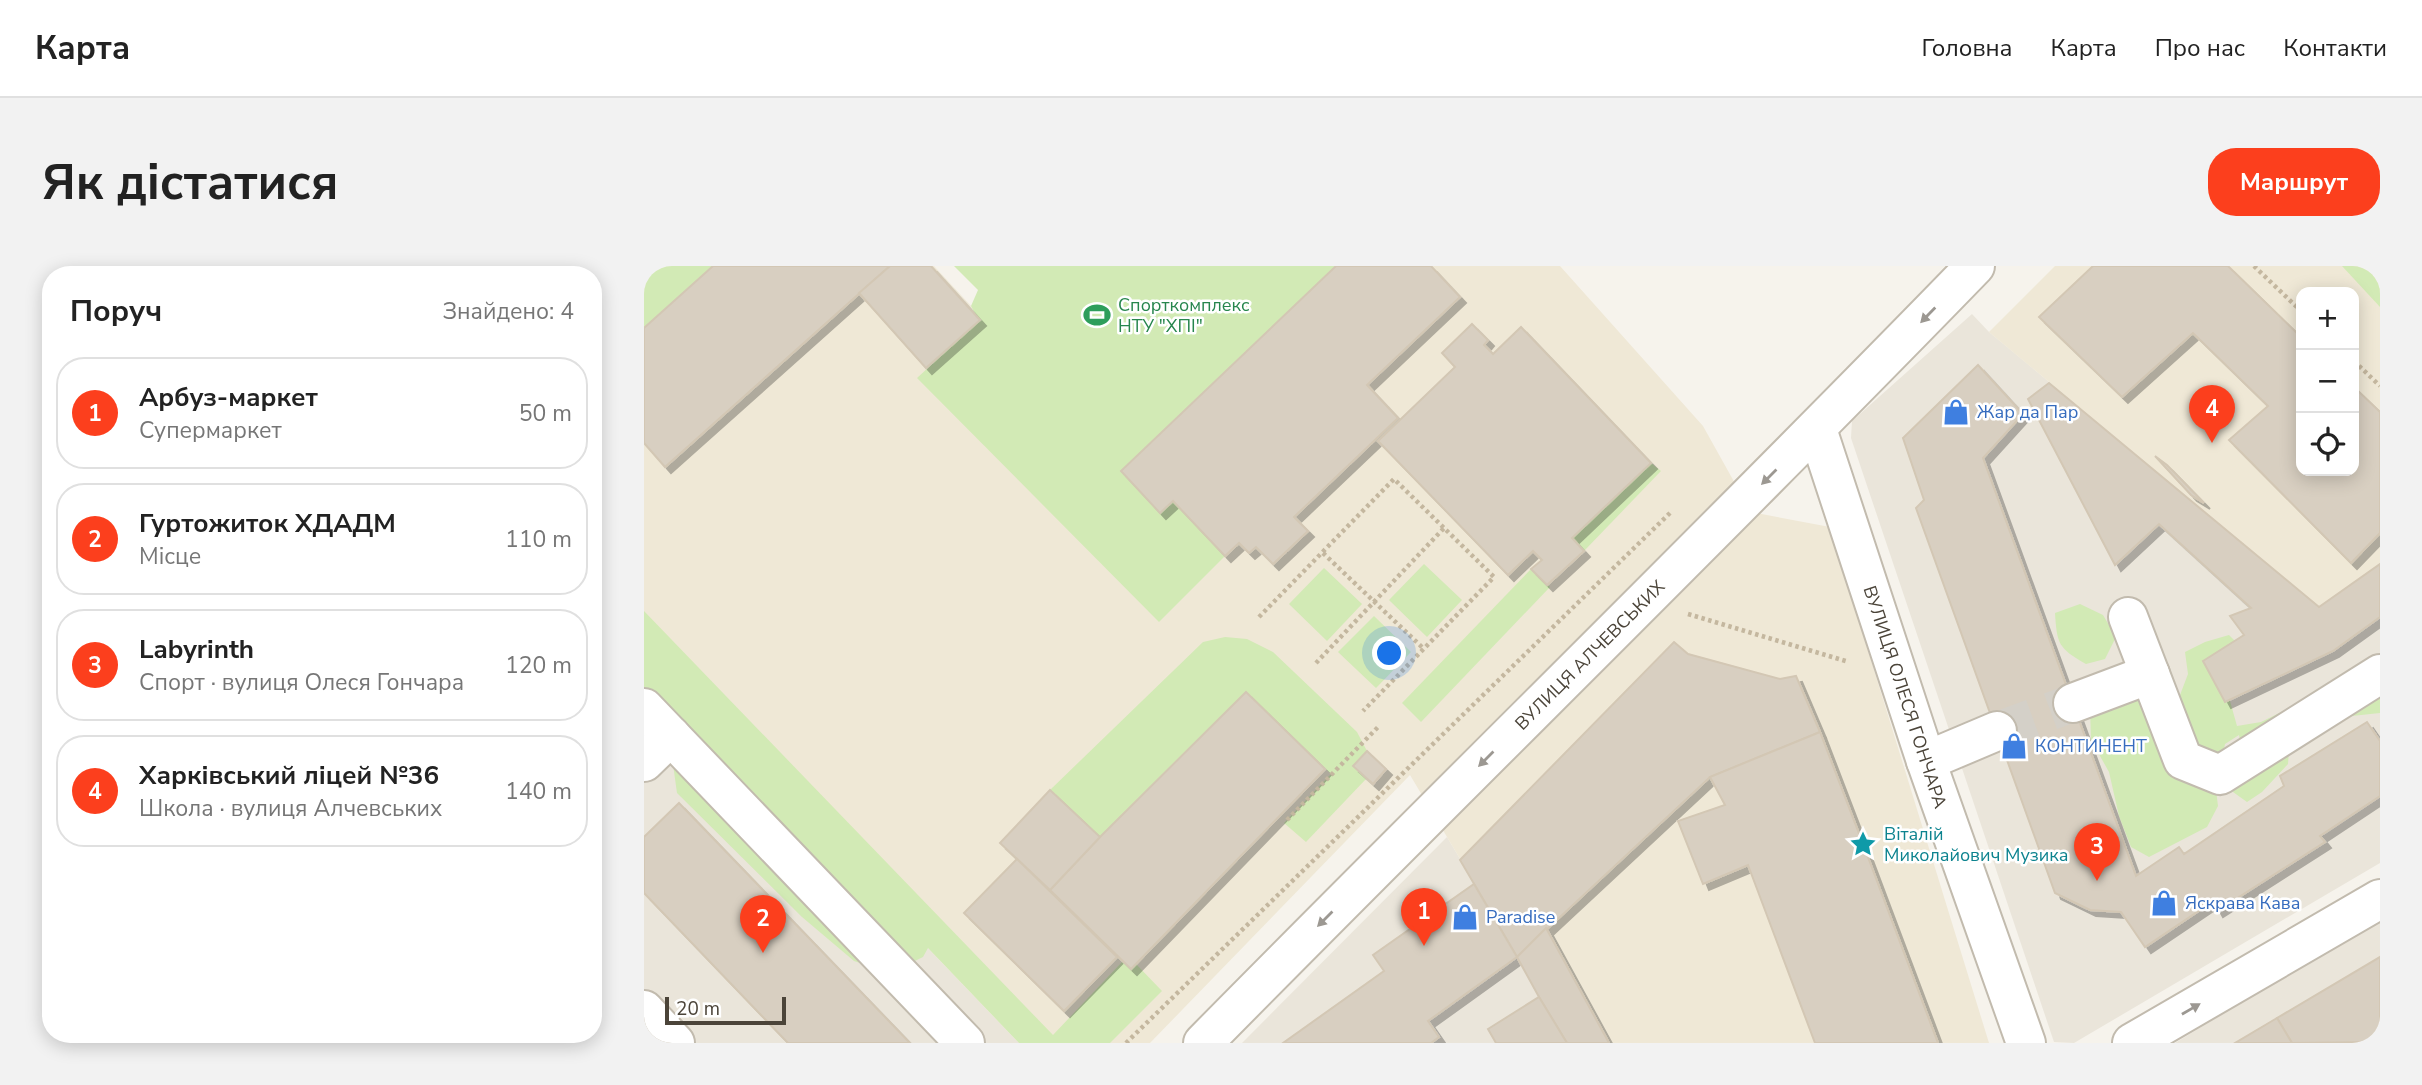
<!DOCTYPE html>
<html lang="uk">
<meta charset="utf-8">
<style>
:root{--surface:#fff;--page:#f2f2f2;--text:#222;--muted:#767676;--line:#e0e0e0;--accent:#fc3f1d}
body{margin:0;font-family:"Nunito Sans",sans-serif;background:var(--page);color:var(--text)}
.controls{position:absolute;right:21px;top:21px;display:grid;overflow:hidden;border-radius:14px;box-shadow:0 4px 18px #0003}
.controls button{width:63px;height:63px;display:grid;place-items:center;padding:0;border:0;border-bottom:2px solid var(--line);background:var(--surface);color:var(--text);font:35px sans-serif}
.scale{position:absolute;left:21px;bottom:18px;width:121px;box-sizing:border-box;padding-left:7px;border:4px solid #4b4439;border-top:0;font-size:19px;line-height:24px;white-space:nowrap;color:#4b4439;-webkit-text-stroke:5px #fff;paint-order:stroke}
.you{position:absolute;left:746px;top:388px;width:24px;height:24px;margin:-18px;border:5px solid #fff;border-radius:50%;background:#1a73e8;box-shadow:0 0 0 10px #1a73e833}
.badge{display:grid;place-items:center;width:46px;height:46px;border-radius:50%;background:var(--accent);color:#fff;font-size:23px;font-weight:700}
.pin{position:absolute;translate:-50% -58px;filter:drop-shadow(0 2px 4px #0008)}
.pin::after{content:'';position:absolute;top:37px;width:24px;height:21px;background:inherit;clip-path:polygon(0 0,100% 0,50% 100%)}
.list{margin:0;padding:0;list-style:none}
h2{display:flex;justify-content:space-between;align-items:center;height:91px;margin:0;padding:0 28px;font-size:30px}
h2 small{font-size:23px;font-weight:400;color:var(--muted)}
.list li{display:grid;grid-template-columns:46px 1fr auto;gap:21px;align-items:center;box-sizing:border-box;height:112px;margin:0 14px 14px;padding:0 14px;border:2px solid var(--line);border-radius:28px}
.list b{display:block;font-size:26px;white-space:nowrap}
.list p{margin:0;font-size:23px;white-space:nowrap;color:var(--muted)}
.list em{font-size:23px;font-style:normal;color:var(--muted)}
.icon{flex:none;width:38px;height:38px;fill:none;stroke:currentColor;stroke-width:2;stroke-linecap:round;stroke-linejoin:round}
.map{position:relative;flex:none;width:1736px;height:777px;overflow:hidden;border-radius:28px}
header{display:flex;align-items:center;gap:42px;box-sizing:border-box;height:98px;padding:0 35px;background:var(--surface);border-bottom:2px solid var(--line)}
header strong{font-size:33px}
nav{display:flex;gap:38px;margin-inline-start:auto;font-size:24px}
.intro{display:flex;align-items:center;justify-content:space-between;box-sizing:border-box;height:168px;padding:0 42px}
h1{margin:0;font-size:49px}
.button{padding:18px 32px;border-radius:28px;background:var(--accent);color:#fff;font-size:24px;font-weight:700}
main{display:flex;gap:42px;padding:0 42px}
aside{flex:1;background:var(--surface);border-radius:28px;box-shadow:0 4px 18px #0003}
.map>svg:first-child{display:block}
</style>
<header>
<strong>Карта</strong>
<nav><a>Головна</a><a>Карта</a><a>Про нас</a><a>Контакти</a></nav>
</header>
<div class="intro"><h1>Як дістатися</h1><a class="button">Маршрут</a></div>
<main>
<aside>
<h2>Поруч<small>Знайдено: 4</small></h2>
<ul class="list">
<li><span class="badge">1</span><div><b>Арбуз-маркет</b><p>Супермаркет</p></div><em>50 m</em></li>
<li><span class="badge">2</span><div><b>Гуртожиток ХДАДМ</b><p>Місце</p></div><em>110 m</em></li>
<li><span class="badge">3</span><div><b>Labyrinth</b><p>Спорт · вулиця Олеся Гончара</p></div><em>120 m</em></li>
<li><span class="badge">4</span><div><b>Харківський ліцей №36</b><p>Школа · вулиця Алчевських</p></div><em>140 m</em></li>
</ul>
</aside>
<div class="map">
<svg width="1736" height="777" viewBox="0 0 1736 777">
<defs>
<filter id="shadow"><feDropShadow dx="6" dy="6" stdDeviation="0" flood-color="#0004"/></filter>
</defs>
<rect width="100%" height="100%" fill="#f6f3ec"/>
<g fill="#eae5da">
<polygon points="1328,48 1345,66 1675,340 1736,298 1736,597 1430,777 1410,776 1207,172 1208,155"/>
<polygon points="0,386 375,777 0,777"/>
<polygon points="803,571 926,777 598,777"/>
<polygon points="1736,652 1736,777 1531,777"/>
</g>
<g fill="#efe8d6" fill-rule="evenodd">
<polygon points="71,0 290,0 393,111 666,0 916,0 1059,160 1107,246 1186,261 1345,777 926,777 766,509 506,777 375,777 0,386 0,64"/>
<path d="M1411,0H1736V298L1675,341L1345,66ZM1657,26H1710V205H1657Z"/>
</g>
<g fill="#d2eab5">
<polygon points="0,0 102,0 0,102"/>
<polygon points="310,0 692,0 477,205 516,247 529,235 581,290 515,356 273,112 335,55 327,40 334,24"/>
<polygon points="1698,0 1736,0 1736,41"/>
<polygon points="1007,197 1017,205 940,285 928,272"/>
<polygon points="780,298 818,334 783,371 745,334"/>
<polygon points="680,302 718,338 683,375 645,338"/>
<polygon points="887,303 906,321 777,456 758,437"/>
<path d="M1436,338L1459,349L1472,371L1461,393L1442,398C1414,382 1413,378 1411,347Z"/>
<polygon points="0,345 409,769 478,696 487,703 492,698 518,725 466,777 375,777 284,682 279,691 246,707 210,695 158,651 33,527 23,455 0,429"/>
<polygon points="730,350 767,386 732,422 694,386"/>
<path d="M1585,369L1595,379L1594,410L1586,435L1593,460L1617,456L1720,405H1736V447L1689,452L1646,470L1644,498L1618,526L1603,536L1589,526C1584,503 1599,486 1595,469L1581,478L1572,524L1574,540L1563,561L1505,591L1487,581L1475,550L1465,506L1447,474L1446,442L1460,414L1524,434L1536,429L1544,408L1541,386L1561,376Z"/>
<polygon points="581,371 603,373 629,386 713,466 723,485 709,500 722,513 662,576 640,557 687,508 602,426 456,571 406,524 559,376"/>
</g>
<g fill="#d8cfc1" stroke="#d3c7b4" stroke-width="2" filter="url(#shadow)">
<polygon points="69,0 246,0 21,201 0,177 0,62"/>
<polygon points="246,0 287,0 336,54 282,102 215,27"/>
<polygon points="692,0 787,0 816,31 723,119 754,152 650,251 664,265 629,298 612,281 605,287 595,277 581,290 529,235 516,247 477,205"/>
<polygon points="1449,0 1584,0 1657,71 1657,205 1710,205 1710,121 1736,146 1736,267 1707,297 1585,174 1624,140 1549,67 1478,131 1395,51"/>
<polygon points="828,58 844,74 840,79 849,88 877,61 1007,197 928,272 940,285 903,319 887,303 898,294 889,285 864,309 734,175 811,101 798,87"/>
<polygon points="1334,99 1379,148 1339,192 1492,610 1535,581 1540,588 1640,520 1636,510 1723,456 1736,475 1736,530 1676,570 1681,576 1573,645 1568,636 1501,681 1477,646 1446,644 1411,627 1272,242 1280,234 1259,172"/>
<polygon points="1405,117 1675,341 1736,298 1736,351 1689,385 1581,436 1559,395 1600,369 1586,350 1607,342 1515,258 1471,299 1384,133"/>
<polygon points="1511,190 1523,199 1560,237 1547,229"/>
<polygon points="1030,376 1044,388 1136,413 1152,410 1176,466 1066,511 873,691 816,594"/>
<polygon points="602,426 681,503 487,703 406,624 456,571"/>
<polygon points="1176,466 1219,578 1294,777 1171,777 1104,599 1059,618 1034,555 1081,539 1066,511"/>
<polygon points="723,485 742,503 729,518 709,500"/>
<polygon points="406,524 456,571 406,624 356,577"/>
<polygon points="35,537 266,777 144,777 116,748 0,627 0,571"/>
<polygon points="373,593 473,691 420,745 320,647"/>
<polygon points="830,618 873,691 784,755 795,771 787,777 639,777 740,705 729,689"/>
<polygon points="902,662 965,777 923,777 895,731 873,691"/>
<polygon points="1736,691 1736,776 1648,777 1633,752"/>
<polygon points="895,731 923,777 852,777 844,763"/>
<polygon points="1633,752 1648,777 1591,777"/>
</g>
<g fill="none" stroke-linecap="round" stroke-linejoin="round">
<polyline stroke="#d4d0c8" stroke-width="38" stroke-dasharray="38 19" stroke-linecap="butt" points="1353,465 1429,437"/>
<g stroke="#c2bbae" stroke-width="42">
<g id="minor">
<polyline points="1173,163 1282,495 1382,777"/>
<polyline points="1484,351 1539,494 1576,509 1736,408"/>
<polyline points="1429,437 1506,408"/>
<polyline points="0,442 321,777"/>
<polyline points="1282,495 1353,465"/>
<polyline points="0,496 27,470"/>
<polyline points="0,744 31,777"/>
<path d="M559,777C815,517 1077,262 1331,0"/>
<polyline points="1488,777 1736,633"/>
</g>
</g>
<g stroke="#c4b79f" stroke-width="4.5" stroke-dasharray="3.5 3.5" stroke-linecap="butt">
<polyline points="1610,0 1657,45"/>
<polyline points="1710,95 1736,120"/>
<polyline points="679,287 780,383"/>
<polyline points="1044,348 1205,396"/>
<polyline points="615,351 750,213 850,311 719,445"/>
<polyline points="672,397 800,262"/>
<polyline points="643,554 735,460"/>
<polyline points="482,777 1026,247"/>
</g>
<use href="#minor" stroke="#fff" stroke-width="38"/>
</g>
<defs><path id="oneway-solid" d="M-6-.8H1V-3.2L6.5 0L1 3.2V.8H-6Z" transform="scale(1.75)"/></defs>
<g fill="#9c9892">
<use href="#oneway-solid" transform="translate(1284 49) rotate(134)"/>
<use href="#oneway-solid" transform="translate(1125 211) rotate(135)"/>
<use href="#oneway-solid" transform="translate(842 493) rotate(135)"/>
<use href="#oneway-solid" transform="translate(681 653) rotate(135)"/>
<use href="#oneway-solid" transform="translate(1547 743) rotate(-30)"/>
</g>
<defs>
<g id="stadium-bare" transform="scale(2.1)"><path d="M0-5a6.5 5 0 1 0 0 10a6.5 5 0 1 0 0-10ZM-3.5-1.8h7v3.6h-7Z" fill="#2e9e5b" stroke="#fff" stroke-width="2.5" paint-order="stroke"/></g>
<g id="shop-bare" transform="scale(2.1)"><path d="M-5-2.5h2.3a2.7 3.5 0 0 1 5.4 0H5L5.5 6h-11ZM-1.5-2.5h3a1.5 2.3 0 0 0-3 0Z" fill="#3f7fe0" stroke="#fff" stroke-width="2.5" paint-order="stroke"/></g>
<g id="sight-bare" transform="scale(2.1)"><path d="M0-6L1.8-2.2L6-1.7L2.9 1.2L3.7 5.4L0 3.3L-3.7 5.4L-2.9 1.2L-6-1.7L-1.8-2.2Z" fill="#0f9aa8" stroke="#fff" stroke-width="2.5" paint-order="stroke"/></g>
</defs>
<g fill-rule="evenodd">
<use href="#stadium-bare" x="453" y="49"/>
<use href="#shop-bare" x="1312" y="146"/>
<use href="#shop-bare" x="1370" y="480"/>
<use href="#sight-bare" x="1219" y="578"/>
<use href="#shop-bare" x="1520" y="637"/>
<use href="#shop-bare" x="821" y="651"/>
</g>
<g text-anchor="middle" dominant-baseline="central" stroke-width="5" stroke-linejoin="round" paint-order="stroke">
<g font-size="18" fill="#27864d" stroke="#fff" text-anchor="start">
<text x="474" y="39">Спорткомплекс<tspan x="474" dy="21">НТУ "ХПІ"</tspan></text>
</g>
<g font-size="18" fill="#366cbe" stroke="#fff" text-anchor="start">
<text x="1333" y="146">Жар да Пар</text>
<text x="1391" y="480">КОНТИНЕНТ</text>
<text x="1541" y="637">Яскрава Кава</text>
<text x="842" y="651">Paradise</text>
</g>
<g font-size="18" fill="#4b4439" stroke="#fff">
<text transform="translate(946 389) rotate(-45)">ВУЛИЦЯ АЛЧЕВСЬКИХ</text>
<text transform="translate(1261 431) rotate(72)">ВУЛИЦЯ ОЛЕСЯ ГОНЧАРА</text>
</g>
<g font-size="18" fill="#0d838f" stroke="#fff" text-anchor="start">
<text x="1240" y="568">Віталій<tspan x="1240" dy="21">Миколайович Музика</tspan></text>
</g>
</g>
</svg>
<div class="controls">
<button>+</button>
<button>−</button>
<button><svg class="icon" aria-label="locate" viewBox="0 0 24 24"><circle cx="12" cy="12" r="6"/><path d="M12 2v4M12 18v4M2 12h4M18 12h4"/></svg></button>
</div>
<div class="scale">20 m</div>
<div class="you"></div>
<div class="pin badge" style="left:780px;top:680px">1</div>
<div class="pin badge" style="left:119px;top:687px">2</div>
<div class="pin badge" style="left:1453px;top:615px">3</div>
<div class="pin badge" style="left:1568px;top:177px">4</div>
</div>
</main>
